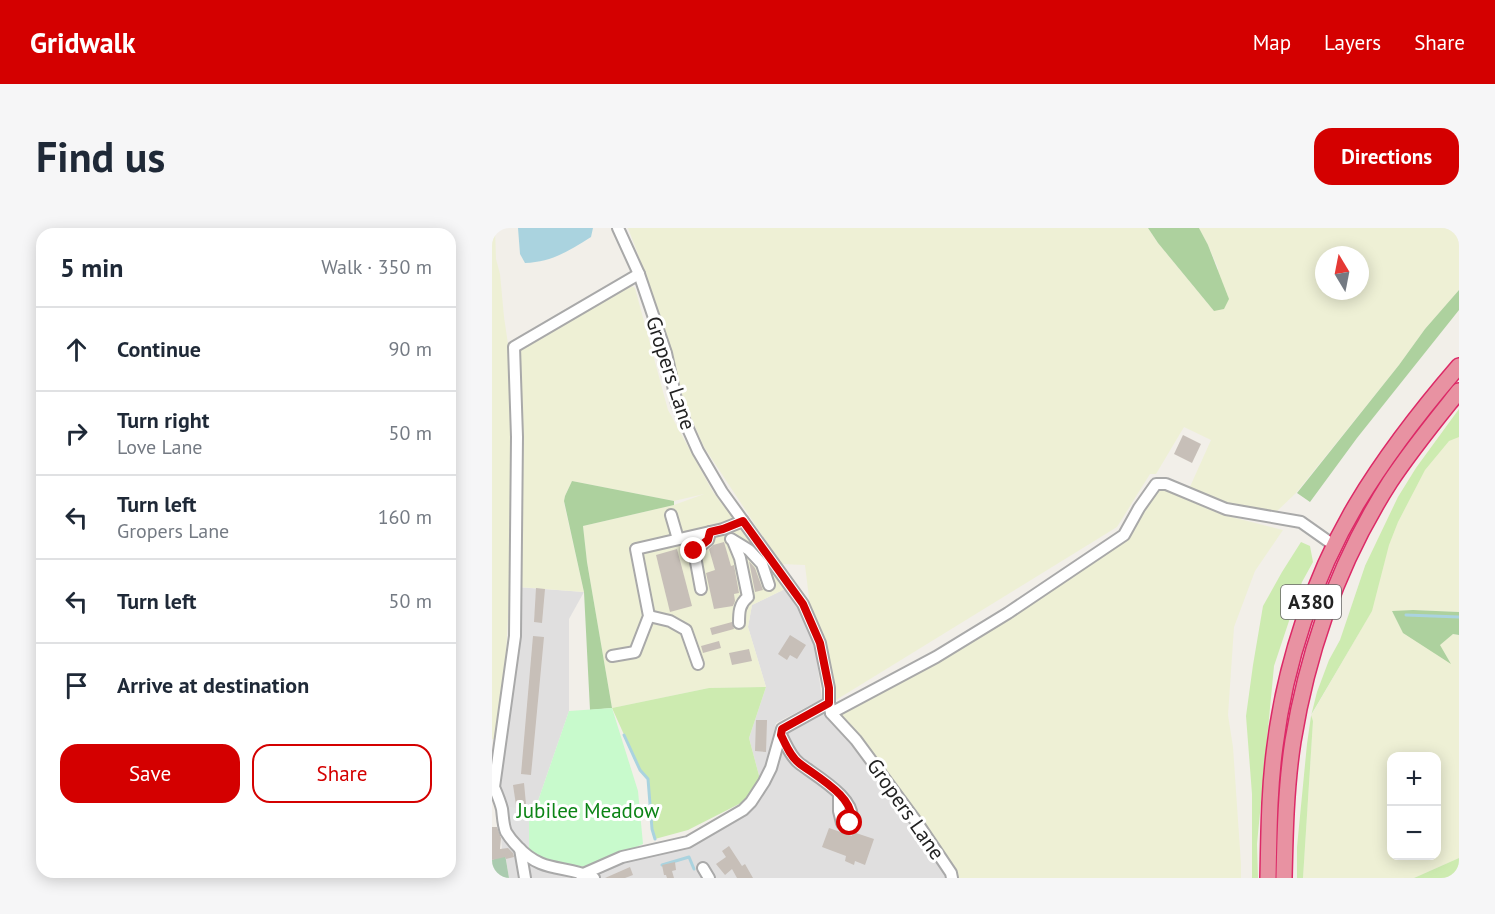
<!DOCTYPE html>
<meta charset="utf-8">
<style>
:root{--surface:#fff;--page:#f6f6f7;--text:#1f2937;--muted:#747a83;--line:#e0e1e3;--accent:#d40000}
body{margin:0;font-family:"PT Sans",sans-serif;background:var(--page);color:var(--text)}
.controls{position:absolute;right:18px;bottom:18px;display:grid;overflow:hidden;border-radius:12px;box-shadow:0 3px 15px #0003}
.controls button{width:54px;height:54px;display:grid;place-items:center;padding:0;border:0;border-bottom:2px solid var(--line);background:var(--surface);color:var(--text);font:30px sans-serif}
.compass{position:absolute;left:823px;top:18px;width:54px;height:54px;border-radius:50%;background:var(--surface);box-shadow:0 3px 15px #0003;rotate:350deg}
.stop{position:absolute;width:18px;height:18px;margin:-14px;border:4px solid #d40000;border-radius:50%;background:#fff}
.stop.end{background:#d40000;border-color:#fff;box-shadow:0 2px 6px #0008}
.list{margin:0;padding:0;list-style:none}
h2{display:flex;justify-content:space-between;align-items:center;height:78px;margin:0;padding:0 24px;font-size:26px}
h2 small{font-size:20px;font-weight:400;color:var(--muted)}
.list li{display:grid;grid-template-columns:39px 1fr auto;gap:18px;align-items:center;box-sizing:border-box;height:84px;padding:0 24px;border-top:2px solid var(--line)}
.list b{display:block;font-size:22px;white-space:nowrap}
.list p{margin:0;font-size:20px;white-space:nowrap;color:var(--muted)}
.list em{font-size:20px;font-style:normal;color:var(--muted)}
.actions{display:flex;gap:12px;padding:18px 24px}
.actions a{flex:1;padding:14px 0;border:2px solid var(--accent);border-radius:18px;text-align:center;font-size:21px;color:var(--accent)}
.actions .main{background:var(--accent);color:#fff}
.icon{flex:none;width:33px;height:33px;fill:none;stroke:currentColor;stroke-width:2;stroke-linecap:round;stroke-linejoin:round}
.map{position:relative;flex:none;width:967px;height:650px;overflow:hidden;border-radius:18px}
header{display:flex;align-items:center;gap:36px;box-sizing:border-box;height:84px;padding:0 30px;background:var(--accent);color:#fff}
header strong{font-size:28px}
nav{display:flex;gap:33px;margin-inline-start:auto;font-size:21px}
.intro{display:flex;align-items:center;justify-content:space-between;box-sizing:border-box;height:144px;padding:0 36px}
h1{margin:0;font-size:42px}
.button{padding:15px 27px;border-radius:18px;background:var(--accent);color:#fff;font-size:21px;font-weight:700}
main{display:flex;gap:36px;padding:0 36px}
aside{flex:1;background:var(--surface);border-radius:18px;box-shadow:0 3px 15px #0003}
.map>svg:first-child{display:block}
</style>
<header>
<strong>Gridwalk</strong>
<nav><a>Map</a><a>Layers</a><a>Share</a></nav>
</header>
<div class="intro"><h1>Find us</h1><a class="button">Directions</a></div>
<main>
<aside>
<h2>5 min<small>Walk · 350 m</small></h2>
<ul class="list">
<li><svg class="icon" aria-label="ahead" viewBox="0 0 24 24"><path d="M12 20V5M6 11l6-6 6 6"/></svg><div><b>Continue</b></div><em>90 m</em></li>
<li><svg class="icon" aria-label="right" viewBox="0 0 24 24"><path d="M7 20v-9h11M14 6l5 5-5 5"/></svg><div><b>Turn right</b><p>Love Lane</p></div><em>50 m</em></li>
<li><svg class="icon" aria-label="left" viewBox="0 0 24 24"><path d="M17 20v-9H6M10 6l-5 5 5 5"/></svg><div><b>Turn left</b><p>Gropers Lane</p></div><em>160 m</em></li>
<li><svg class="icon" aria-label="left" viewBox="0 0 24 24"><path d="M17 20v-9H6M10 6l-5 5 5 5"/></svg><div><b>Turn left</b></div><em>50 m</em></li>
<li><svg class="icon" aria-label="arrive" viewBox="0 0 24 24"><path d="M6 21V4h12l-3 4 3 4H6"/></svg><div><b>Arrive at destination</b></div></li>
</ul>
<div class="actions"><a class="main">Save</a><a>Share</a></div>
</aside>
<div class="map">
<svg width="967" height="650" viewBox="0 0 967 650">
<rect width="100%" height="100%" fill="#f2efe9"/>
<g fill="#e0dfdf">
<polygon points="24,359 92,364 77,391 77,483 46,573 37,584 38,618 17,593 13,576 5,566"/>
<polygon points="293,361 307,381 323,418 330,471 284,495 269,555 257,510 274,459 256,399 260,377"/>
<polygon points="337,475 422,594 457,650 86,650 106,639 196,614 259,574 290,501"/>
<polygon points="9,605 35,631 62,645 81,648 76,650 17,650 14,631 10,625"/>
</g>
<g fill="#eef0d5" fill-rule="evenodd">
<polygon points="0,0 3,0 4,31 8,46 12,89 16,116 21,223 19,270 18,350 13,448 2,511 0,511"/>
<path d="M136,0H656L666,15L722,83L726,40L716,17L707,0H967V62L933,101L907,137L804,265L783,285L738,278L697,261L719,212L692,199L664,246H658L625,299L344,472L332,408L318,378L313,337L289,336L212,219L190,169L158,58ZM832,27H868V63H832Z"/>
<polygon points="140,58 143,60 176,182 221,264 270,327 293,361 260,377 256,399 274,459 217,460 120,480 95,334 91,298 182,277 212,266 182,273 80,253 73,268 72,275 92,364 26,359 27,125 30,119"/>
<path d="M967,181V384L921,382L900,384L958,434L947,417L961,406L967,407V630L922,650H811L821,493L819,488L879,384L873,338L906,269L924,240ZM900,528H944V628H900Z"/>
<polygon points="669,260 728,286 791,302 763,343 742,399 736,487 741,519 749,636 749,650 463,650 347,485 476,417 631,314"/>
</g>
<g fill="#cdebb0">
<polygon points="967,181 967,209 957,213 933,242 906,294 897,317 880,383 819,487 821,493 811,650 805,650 805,619 815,516 819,488 825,464 837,432 848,412 873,338 906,269 924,240"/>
<polygon points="809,314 818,318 821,334 810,354 782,438 765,616 766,650 760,650 760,566 754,488 761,437 771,378 790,344"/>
<polygon points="274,459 257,510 269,555 249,575 196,602 163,611 160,601 156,551 148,542 120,480 217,460"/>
<polygon points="967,630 967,650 922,650"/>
</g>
<g fill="#add19e">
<polygon points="656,0 707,0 716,17 737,71 732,81 722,83 666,15"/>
<polygon points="967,62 967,82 865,210 818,274 805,265 907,137 933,101"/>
<polygon points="80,253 182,273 182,277 91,298 95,334 120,480 98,482 92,364 72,273 73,268"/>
<polygon points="921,382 967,384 967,407 961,406 948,417 959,436 911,405 900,383"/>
</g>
<polygon fill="#aacbaf" points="13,626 17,650 0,650 0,632"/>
<path fill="#c8facc" d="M120,480L146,563L151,616C123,628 90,648 59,635C51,632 44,628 37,624V584L46,573L77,483Z"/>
<polygon fill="#e2e2e2" points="14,578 29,581 37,587 37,624 22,607 17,593"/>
<path fill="#aad3df" d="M26,0H101L99,9C77,23 60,34 33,35L28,26Z"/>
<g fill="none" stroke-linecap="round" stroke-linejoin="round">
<g stroke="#aad3df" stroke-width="3">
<polyline points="914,387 967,389"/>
<polyline points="132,507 148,542 156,551 160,601 163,611"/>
<polyline points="170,637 197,629 202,641"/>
</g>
</g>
<g fill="#c7bfb8">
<polygon points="691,207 709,216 700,235 682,226"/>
<polygon points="232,314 239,338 242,337 247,365 242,366 243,373 241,378 222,381 214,345 223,342 217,321 221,317"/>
<polygon points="185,321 200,378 178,384 164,327"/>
<polygon points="257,333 263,340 271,362 263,364"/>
<polygon points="44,360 53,361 50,395 42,394"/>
<polygon points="240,394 242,401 220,407 218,400"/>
<polygon points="298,407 314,417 305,431 298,427 295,432 286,426"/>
<polygon points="41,408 52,409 39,547 29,546"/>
<polygon points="227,413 229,420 211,425 209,418"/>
<polygon points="257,421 260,433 240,437 237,425"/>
<polygon points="264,492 275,492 274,524 263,523"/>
<polygon points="32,555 34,576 24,577 21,557"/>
<polygon points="0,599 5,599 9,610 8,621 16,620 21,625 22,629 14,631 13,629 0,632"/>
<polygon points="337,600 360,608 361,604 382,611 373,637 363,633 362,637 353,633 354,628 330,619"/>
<polygon points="237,618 250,638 253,636 261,650 245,650 240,641 233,647 224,636 234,629 230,623"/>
<polygon points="183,634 184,642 180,643 182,650 175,650 174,647 172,647 170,637"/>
<polygon points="138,639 141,647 133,650 113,650"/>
</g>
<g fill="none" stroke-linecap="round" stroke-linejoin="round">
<g stroke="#a9a9a9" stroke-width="14">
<g id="minor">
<polyline points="126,0 147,46 174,125 185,176 206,223 230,264 311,376 328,415 337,460 337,475 339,485 364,512 426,596 459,645 460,650"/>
<polyline points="179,287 186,311"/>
<polyline points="239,311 257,322 270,336 277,357"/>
<path d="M241,313L248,330L256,369C247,376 247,385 247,395"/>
<polyline points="209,361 202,323 216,312 218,304"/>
<polyline points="157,388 178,393 194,402 206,436"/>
<polyline points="120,428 143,424 157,388 144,321 231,301 251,293"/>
<polyline points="339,485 444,429 516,385 632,307 647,280 664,256 674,256 734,281 809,294 843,318"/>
<path d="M289,507C294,516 298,528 307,535C322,547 367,571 359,595L355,597L350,595L347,583V566"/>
<polyline points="28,621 33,650"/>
<polyline points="211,640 217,650"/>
<polyline points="89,647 130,629 196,614 251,582 259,574 272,554 279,540 290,501 337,475"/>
<path d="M102,650C72,636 51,646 26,619C21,614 17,609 14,604C11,597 11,588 10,581C8,573 5,566 2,559L23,408L25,209L22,119L147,46"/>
</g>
</g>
<g stroke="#dc2a67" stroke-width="18">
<g id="highway">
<path d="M776,650C777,606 777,562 783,518C793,436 822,348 864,277C894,227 929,182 967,138"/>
<path d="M792,650C793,604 794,558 801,513C816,422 848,332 898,254C919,222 943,193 967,163"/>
</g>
</g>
<use href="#minor" stroke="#fff" stroke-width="10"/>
<use href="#highway" stroke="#e892a2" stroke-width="15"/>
</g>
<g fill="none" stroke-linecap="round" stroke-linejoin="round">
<path stroke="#d40000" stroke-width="8" d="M202,323L216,312L218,304L231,301L251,293L311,376L328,415L337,460V475L290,501L289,507C294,517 298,528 307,535C322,547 367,571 358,595"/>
</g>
<g text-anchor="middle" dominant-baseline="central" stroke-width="6" stroke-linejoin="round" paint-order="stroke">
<rect fill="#fff" stroke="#646464" stroke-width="1.5" x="789" y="357" width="60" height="34" rx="4.5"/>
<g font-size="20" font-weight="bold" fill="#222">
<text x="819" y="374">A380</text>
</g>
<g font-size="21" fill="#222" stroke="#fff">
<text transform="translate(179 145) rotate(72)">Gropers Lane</text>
<text transform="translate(414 581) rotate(55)">Gropers Lane</text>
</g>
<g font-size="21" fill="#0c8416" stroke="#fff">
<text x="96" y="582">Jubilee Meadow</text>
</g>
</g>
</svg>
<div class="controls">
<button>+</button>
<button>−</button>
</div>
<svg class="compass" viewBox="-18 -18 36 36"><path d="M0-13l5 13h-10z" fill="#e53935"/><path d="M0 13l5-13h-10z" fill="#747a83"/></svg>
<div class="stop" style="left:358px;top:595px"></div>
<div class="stop end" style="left:202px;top:323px"></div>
</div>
</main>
